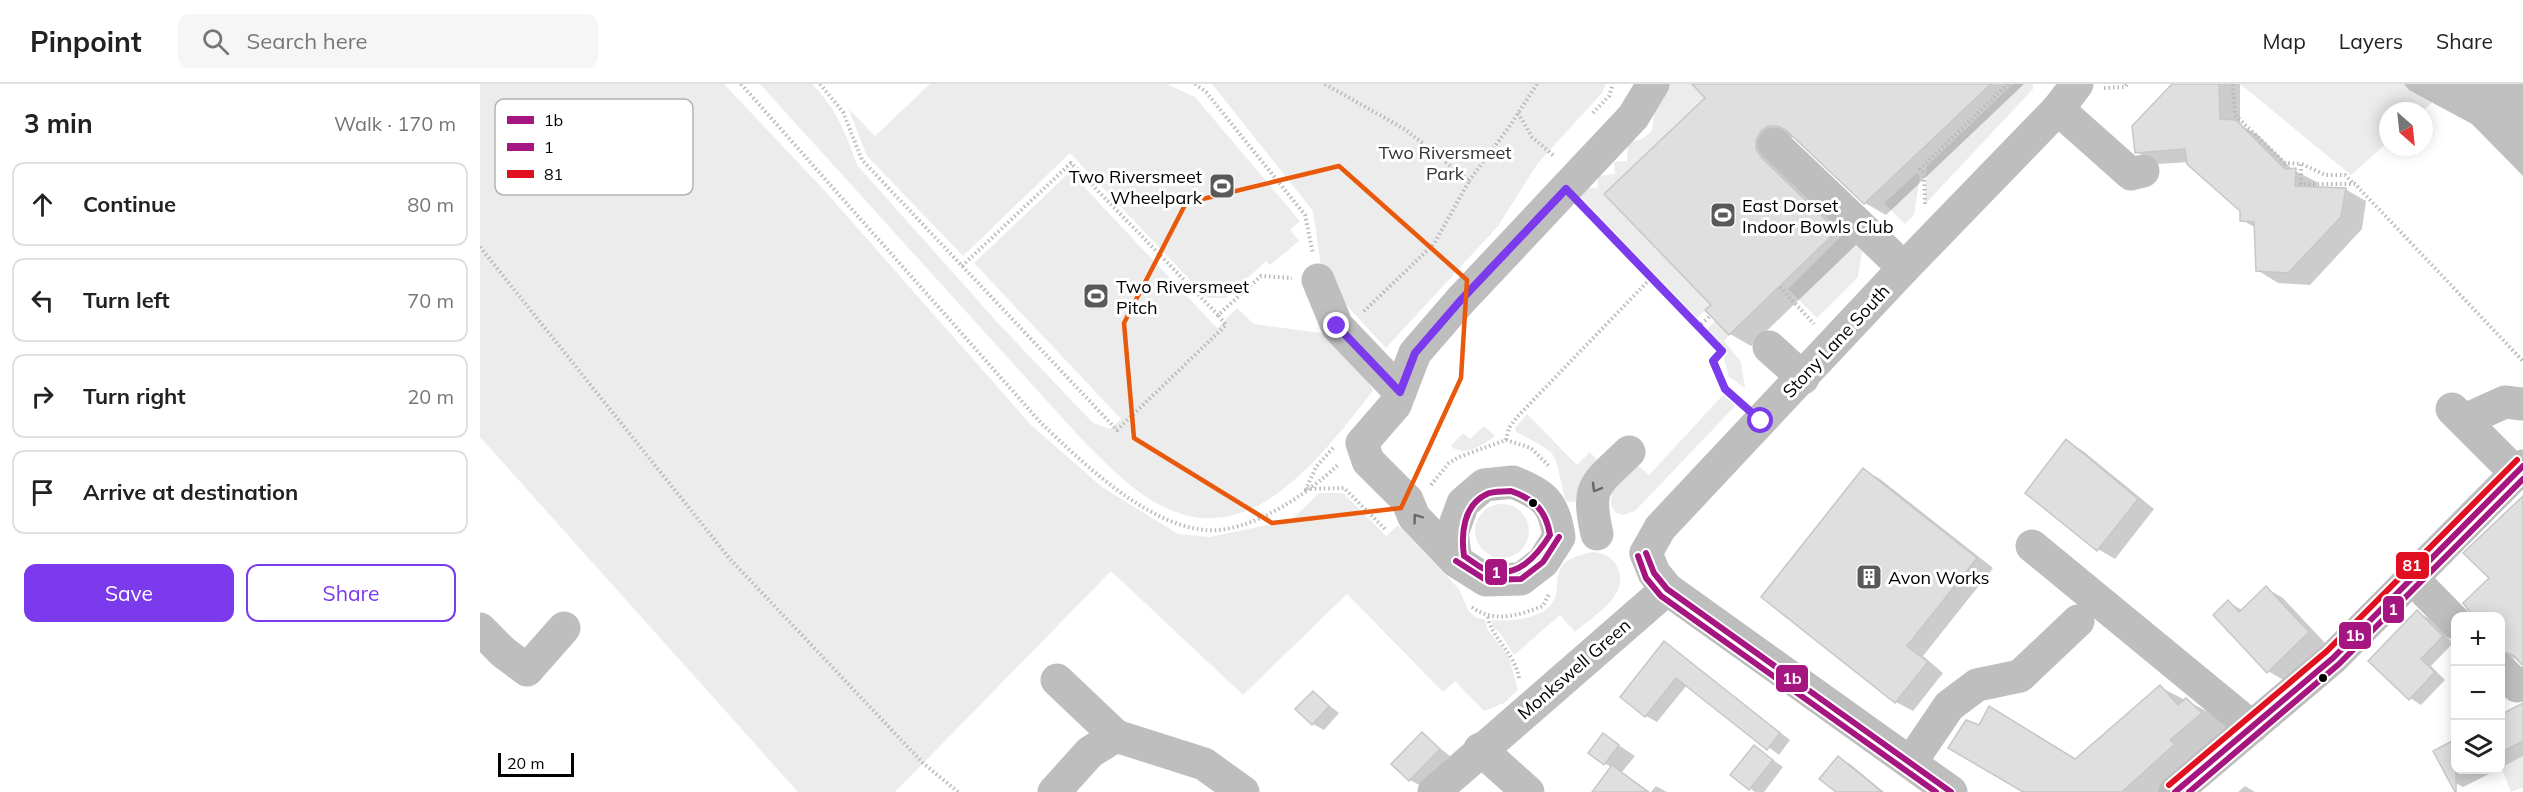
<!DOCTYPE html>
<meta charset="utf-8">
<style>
:root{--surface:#fff;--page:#f6f6f6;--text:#222;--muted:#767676;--line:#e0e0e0;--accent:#7c3aed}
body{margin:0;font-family:Mulish,sans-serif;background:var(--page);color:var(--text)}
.controls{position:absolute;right:18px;bottom:18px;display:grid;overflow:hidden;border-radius:12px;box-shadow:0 3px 15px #0003}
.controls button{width:54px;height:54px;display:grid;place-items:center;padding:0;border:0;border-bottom:2px solid var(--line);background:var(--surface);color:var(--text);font:30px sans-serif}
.compass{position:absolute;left:1899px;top:18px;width:54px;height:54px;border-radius:50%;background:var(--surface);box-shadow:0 3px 15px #0003;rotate:153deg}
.scale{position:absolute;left:18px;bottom:15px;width:76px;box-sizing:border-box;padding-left:6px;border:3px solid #000;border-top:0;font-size:16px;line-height:21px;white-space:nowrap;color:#000;-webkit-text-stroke:4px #fff;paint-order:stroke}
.stop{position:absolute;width:18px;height:18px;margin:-14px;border:4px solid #7c3aed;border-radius:50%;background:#fff}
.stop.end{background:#7c3aed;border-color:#fff;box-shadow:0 2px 6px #0008}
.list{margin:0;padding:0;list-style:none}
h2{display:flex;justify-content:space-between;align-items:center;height:78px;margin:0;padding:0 24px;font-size:26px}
h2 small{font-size:20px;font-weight:400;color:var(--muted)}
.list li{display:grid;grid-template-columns:39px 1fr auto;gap:18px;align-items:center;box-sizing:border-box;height:84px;margin:0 12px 12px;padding:0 12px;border:2px solid var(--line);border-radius:12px}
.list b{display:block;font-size:22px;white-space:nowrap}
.list em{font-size:20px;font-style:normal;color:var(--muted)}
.actions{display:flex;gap:12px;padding:18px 24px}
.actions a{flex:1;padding:14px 0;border:2px solid var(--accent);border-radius:12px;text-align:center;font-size:21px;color:var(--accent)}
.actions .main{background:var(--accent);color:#fff}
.icon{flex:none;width:33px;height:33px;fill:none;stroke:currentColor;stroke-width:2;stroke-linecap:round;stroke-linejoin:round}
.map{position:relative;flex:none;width:2043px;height:708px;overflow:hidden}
header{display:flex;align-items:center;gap:36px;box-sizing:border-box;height:84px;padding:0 30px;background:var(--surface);border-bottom:2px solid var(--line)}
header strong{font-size:28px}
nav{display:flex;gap:33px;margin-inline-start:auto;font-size:21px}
.search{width:420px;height:54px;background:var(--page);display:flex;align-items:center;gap:15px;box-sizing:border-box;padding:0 21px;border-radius:12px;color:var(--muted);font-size:22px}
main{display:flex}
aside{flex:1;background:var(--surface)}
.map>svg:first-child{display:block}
</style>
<header>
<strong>Pinpoint</strong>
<div class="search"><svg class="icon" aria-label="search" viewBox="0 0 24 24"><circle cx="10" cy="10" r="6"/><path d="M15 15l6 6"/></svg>Search here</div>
<nav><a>Map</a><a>Layers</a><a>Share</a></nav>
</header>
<main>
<aside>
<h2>3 min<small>Walk · 170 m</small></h2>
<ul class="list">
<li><svg class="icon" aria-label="ahead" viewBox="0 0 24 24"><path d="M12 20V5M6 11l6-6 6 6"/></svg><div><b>Continue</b></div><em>80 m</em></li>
<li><svg class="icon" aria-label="left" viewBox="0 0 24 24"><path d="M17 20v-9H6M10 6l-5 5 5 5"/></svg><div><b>Turn left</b></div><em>70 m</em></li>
<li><svg class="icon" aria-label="right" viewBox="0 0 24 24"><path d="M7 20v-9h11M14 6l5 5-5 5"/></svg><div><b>Turn right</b></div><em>20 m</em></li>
<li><svg class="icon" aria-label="arrive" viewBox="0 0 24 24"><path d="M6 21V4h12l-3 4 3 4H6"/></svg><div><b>Arrive at destination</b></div></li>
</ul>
<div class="actions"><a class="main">Save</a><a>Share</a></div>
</aside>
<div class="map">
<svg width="2043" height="708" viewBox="0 0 2043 708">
<rect width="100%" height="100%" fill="#fff"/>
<g fill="#ececec">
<polygon points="0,0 244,0 344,106 551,341 622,403 698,450 730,453 811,436 839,409 863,409 906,452 918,441 979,505 988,526 995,533 1005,536 1008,546 1029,573 1038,606 1024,619 1004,627 975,597 963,608 867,510 763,611 631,487 415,708 318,708 0,353"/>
<path d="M280,0H332C356,24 366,49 377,81L517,238L613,339L630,345L641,335L494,179L590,88L737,244L757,224L774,240L849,250L883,289L893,307C844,368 774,468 684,423C654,409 629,382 605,359Z"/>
<polygon points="450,0 687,0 715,13 820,137 810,146 819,157 790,181 786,177 746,214 727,214 590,69 483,172 387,72 368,24 395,52"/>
<polygon points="732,0 1126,0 1122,9 1058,79 1018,142 906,264 843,196 833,127"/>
<polygon points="1178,0 1212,0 1225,14 1125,110 1231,221 1217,234 1093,105 1118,104 1118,92 1135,90 1134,78 1147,77 1148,59 1162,55 1172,47"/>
<polygon points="1533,0 1553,0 1553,5 1445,120 1446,83"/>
<polygon points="1760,0 1924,0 1929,6 1953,18 1943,27 1908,27 1908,58 1871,91"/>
<polygon points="1437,89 1440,93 1434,131 1425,140 1404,119"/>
<polygon points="1364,149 1382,167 1378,193 1337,234 1308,205"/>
<polygon points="1235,237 1249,251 1244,257 1261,278 1265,304 1249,293 1244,274 1248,269 1226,246"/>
<polygon points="1243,311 1255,322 1155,427 1144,431 1136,429 1131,421 1132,398 1154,378 1169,391"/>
<path d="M1047,330L1097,381L1110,368L1119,378L1099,417L1088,418L1085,415C1073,364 1082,372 1036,348L1035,344Z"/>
<path d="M1004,342L1015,352C1003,361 984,374 971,362L983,349L990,355Z"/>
<circle cx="1022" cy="447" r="27"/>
<path d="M1112,468C1124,469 1133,472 1138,485C1150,511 1113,532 1095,548L1080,531L1034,571L1020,549L1013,543L1012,536C1033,537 1065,536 1075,514C1079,504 1075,491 1082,482C1089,473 1101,471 1112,468Z"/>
<polygon points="2043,672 2043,703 2031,708 2021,683"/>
</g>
<polygon fill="#bfbfbf" points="1924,0 2043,0 2043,92 1992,40 1929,6"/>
<g fill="#0003">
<polygon points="1214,0 1544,0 1406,131 1385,119 1316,53 1310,54 1377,160 1271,262 1250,250 1227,226 1233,221 1227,14"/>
<polygon points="1694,0 1760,0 1760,41 1777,50 1813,86 1837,98 1837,104 1865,105 1886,117 1882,145 1830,201 1798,199 1777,186 1776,144 1762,136 1762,127 1709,78 1678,80 1657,68"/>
<polygon points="1587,357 1603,367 1674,425 1635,475 1618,465"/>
<polygon points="1384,386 1400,395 1513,484 1443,572 1463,589 1433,627 1416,618 1283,513"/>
<polygon points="2043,412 2043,579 2020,567 2020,532 1995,532 1985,520 2011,494"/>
<polygon points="1786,504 1803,514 1845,559 1805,597 1788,587 1748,518 1762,526"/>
<polygon points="1937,528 1948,534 1973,559 1951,582 1965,596 1941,621 1930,614"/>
<polygon points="1184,559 1310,656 1299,671 1207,601 1177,638 1166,632"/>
<polygon points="1680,603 1734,631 1749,645 1687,708 1546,708 1596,676"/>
<polygon points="833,609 859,629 844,646 833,640"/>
<polygon points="2043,622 2043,672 2020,684 2020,633"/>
<polygon points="942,650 970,672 941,702 930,696"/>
<polygon points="1123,651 1155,672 1142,688 1170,708 1128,708 1132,684 1110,669"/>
<polygon points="1274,663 1303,683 1284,708 1275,708 1252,691"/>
<polygon points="1358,674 1370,680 1404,708 1358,708"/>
<polygon points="1976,686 2017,686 1983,703 1970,696"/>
<polygon points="1176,702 1187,708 1171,708"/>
<polygon points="1765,702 1775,708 1758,708"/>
</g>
<g fill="#dfdfdf" stroke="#c7c7c7" stroke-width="1.5">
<polygon points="1212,0 1511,0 1384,120 1306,46 1298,42 1288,42 1281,47 1276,56 1276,65 1281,73 1357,147 1249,251 1225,226 1231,221 1124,110 1225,14"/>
<polygon points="1692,0 1739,0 1740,35 1756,36 1805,85 1816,84 1815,102 1866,104 1861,133 1808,189 1776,187 1774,138 1760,137 1760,127 1707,80 1705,65 1655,69 1652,42"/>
<polygon points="1586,355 1658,415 1617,467 1545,409"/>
<polygon points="1383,384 1497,474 1427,562 1448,578 1415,619 1281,513"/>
<polygon points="2043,412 2043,580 2042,581 2033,571 2020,567 2020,532 1993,532 1983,519 2009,494 1983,469"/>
<polygon points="1786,502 1829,548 1787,589 1733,531 1748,516 1759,528"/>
<polygon points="1937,526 1963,552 1941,575 1955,588 1929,616 1888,577"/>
<polygon points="1184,557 1300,649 1287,666 1196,594 1165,633 1140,613"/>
<polygon points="1680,601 1698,621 1706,614 1722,629 1690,656 1695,660 1642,708 1543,708 1468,664 1486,636 1499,641 1509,622 1595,675"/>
<polygon points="833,607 849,622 832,641 815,625"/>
<polygon points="2043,619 2043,657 2020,669 2020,631"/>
<polygon points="942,648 960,665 929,697 911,680"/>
<polygon points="1123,649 1139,661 1124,681 1108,669"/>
<polygon points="1976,655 1976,708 1975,708 1953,667"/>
<polygon points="1274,661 1293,676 1269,706 1250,691"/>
<polygon points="1358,672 1402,708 1356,708 1339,695"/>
<polygon points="1132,681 1168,708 1112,708"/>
</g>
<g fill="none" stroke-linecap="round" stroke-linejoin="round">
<g stroke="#b9b9b9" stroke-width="4" stroke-dasharray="1.5 3" stroke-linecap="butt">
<path d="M261,0L561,339C603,379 665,440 725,446C770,450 827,410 858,381"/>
<polyline points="340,0 363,28 382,76 637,346 746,241 738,231"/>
<polyline points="715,0 726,8 825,131 833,170"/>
<polyline points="845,0 926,46 989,97 954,160 883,228"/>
<polyline points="1753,0 1755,31 1805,79 1821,80 1821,100 1875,100 2043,277"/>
<polyline points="1624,4 1645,3 1647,0"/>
<polyline points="1038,29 1052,53 1074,72"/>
<polyline points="1113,29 1129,12 1133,0"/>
<polyline points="1822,80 1845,91 1865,91 1874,100"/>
<polyline points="989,97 1029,43 1057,0"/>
<polyline points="1445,120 1444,89 1440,85 1528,0"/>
<polyline points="1104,124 1242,267 1233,277 1244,305 1259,320"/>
<polyline points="0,163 250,475 443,679 478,708"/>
<polyline points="482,182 591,79 738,231 781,192 812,194"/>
<polyline points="1300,203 1334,240"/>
<polyline points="1218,243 1230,232"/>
<polyline points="1026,356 1029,344 1037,333 1171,194"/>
<polyline points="853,364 836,383 826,405 864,404 905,445 907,443"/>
<polyline points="951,401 969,379 979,373 1026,356 1051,364 1069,382"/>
<path d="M992,523C1014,540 1039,531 1063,522L1069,510"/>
<path d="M1008,533C1011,554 1035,568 1039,595"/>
</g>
<g stroke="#bebebe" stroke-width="33">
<polyline points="1578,25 1651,90 1663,87"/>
<polyline points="1294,60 1424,184"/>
<polyline points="838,196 857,242 920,308"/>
<polyline points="1289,263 1323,294"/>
<polyline points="1972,325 2036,389"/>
<polyline points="1985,336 2025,318 2043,320"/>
<path d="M1033,398C1064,411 1074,418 1079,453L1063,478L1041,495L1006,496L976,477L972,449L983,419L1004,401Z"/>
<path d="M1117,450C1106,401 1115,401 1149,368"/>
<polyline points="1552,462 1772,643"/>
<polyline points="1166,469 1180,444 1424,184 1578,25 1597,0"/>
<polyline points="1166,469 1174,489 1187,505 1471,708"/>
<polyline points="976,477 934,433 927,416 888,377 882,359 915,321 935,269 980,217 1153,33 1173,0"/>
<polyline points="1933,495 1976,539"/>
<polyline points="0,545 23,568 47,586 84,544"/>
<polyline points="2020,585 2037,602 2043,599"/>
<polyline points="577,596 636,652"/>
<polyline points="1000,665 1048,708"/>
<polyline points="1431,678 1469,622 1497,601 1540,592 1598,537"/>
<polyline points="574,708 610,668 636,652 724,680 763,708"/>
<polyline points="954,708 1187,505"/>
<polyline points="1695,708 1853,574 2043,382"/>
</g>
<g stroke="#fff" stroke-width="10">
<g id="bus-1">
<polyline points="1166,469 1174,489 1187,505 1471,708"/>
<polyline points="976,477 1006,496 1041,495 1063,478 1079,453"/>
<polyline points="1695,708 1853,574 2043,382"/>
</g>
</g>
<g stroke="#fff" stroke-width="10">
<g id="bus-2">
<path d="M1031,407C1054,415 1066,426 1070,451C1056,473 1038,494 1009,487C1001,485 991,476 984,472C981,450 983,421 1007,410C1013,407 1024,408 1031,407Z"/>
<polyline points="1158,472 1166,494 1181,512 1456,708"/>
<polyline points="1709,708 1859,580 2043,395"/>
</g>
</g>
<g stroke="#fff" stroke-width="10">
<polyline id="bus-3" points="1689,701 1847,567 2037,376"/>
</g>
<use href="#bus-1" stroke="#a61680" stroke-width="6"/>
<use href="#bus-2" stroke="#a61680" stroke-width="6"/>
<use href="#bus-3" stroke="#e01021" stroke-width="6"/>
</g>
<defs><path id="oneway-chevron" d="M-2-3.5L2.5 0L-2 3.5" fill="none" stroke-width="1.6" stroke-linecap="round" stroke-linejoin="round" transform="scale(1.5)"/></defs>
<g stroke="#686868">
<use href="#oneway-chevron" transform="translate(1116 404) rotate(120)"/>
<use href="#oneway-chevron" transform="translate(937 434) rotate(-126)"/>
</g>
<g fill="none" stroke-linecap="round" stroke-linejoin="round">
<polyline stroke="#7c3aed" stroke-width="8" points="857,242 920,308 935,269 980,217 1086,105 1242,267 1233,277 1245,305 1281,337"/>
</g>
<path fill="none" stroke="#e8590c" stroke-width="4.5" stroke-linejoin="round" d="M859,82L987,196L981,294L921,424L792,439L654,354L644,239L706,119Z"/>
<defs>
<g id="stadium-square" transform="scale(1.35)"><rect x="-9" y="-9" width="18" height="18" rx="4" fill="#595959" stroke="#fff"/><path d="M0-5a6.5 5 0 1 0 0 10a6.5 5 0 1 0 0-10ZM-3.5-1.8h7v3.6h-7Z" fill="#fff"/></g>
<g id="building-square" transform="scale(1.35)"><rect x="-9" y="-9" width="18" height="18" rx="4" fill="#595959" stroke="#fff"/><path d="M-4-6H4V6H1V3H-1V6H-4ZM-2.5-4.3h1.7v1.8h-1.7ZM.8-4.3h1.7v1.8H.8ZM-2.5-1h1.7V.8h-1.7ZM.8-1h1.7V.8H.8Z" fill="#fff"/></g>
</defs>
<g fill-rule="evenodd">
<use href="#stadium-square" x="742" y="102"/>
<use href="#stadium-square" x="1243" y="131"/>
<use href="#stadium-square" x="616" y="212"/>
<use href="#building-square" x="1389" y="493"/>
</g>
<g fill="#000" stroke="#fff" stroke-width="2">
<circle cx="1053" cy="419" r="5"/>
<circle cx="1843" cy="594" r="5"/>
</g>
<g text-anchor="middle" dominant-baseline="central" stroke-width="6" stroke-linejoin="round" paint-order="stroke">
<g font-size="18" fill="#333" stroke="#fff">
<text x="965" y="68">Two Riversmeet<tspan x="965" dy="21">Park</tspan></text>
</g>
<g font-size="18" fill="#000" stroke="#fff" text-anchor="start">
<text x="722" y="92" text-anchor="end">Two Riversmeet<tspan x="722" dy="21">Wheelpark</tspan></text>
<text x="1262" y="121">East Dorset<tspan x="1262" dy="21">Indoor Bowls Club</tspan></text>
<text x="636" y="202">Two Riversmeet<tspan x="636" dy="21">Pitch</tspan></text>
<text x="1408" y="493">Avon Works</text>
</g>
<g font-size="18" fill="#000" stroke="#fff">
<text transform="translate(1356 257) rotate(-47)">Stony Lane South</text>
<text transform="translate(1094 585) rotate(-41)">Monkswell Green</text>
</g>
</g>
<rect x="15" y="15" width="198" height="96" rx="9" fill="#fff" stroke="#b2b2b2" stroke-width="1.5"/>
<rect x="27" y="32" width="27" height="8" fill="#a61680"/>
<rect x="27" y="59" width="27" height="8" fill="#a61680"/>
<rect x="27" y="86" width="27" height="8" fill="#e01021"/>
<g font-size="16" fill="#000">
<text x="64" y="42">1b</text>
<text x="64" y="69">1</text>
<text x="64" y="96">81</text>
</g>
<g stroke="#fff" stroke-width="2">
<rect x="1915" y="467" width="35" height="29" rx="6" fill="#e01021"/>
<rect x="1004" y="474" width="24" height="28" rx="6" fill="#a61680"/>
<rect x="1902" y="511" width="23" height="29" rx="6" fill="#a61680"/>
<rect x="1858" y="537" width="34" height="29" rx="6" fill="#a61680"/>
<rect x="1295" y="580" width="34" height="29" rx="6" fill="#a61680"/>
</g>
<g font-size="16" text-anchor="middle" font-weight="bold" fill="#fff">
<text x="1932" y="487">81</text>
<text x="1016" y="494">1</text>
<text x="1913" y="531">1</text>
<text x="1875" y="557">1b</text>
<text x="1312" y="600">1b</text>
</g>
</svg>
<div class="controls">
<button>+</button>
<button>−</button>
<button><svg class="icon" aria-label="layers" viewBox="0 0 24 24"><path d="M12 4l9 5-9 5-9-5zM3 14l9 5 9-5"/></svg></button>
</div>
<svg class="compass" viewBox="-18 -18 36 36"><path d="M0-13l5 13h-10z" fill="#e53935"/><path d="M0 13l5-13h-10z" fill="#767676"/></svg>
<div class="scale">20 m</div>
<div class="stop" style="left:1281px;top:337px"></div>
<div class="stop end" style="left:857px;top:242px"></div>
</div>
</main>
